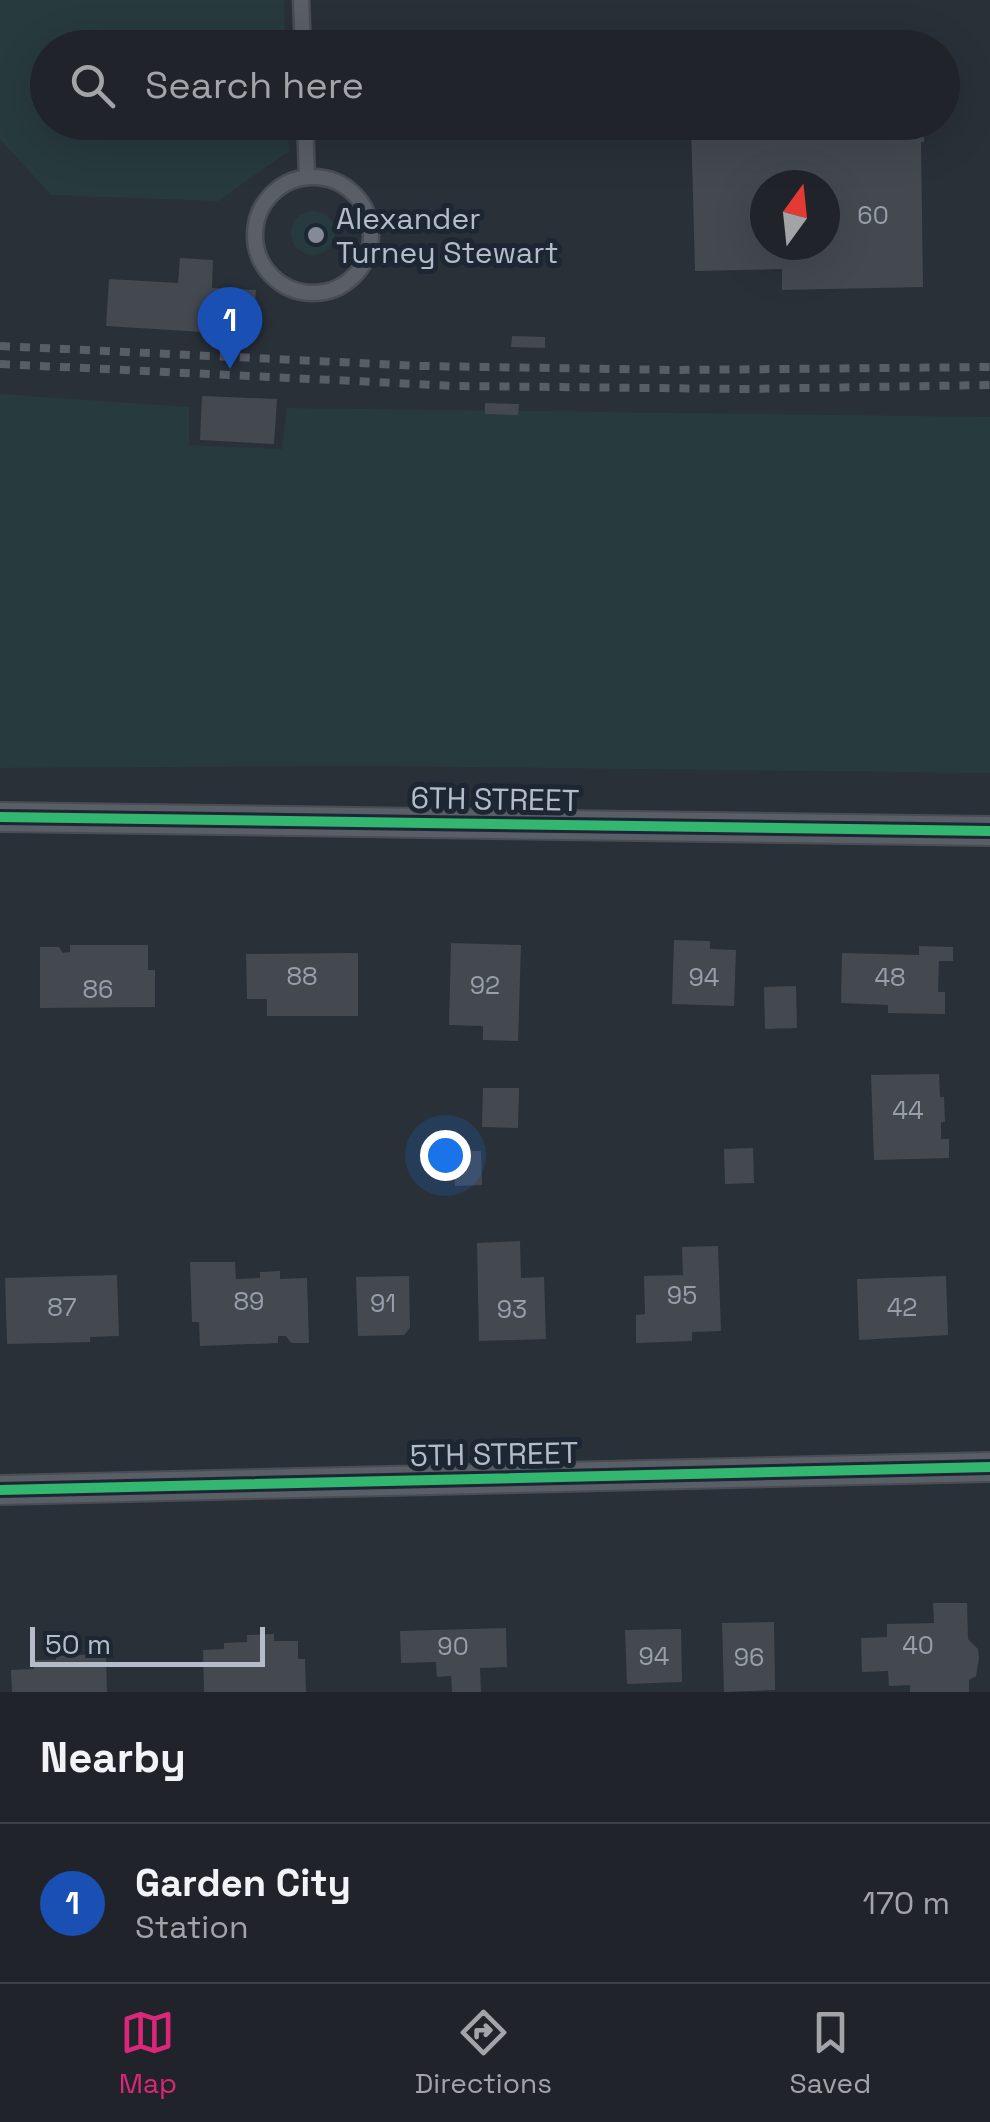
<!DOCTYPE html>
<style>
:root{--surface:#20242a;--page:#2d3036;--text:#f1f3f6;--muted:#a2a4a8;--line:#3d4147;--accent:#db2777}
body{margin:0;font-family:"Space Grotesk",sans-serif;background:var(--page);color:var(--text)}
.compass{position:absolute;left:750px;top:170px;width:90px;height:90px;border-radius:50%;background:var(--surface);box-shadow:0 10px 40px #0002;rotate:15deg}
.scale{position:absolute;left:30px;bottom:25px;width:235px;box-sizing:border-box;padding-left:10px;border:5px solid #b4bcc9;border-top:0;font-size:28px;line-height:35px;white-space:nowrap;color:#b4bcc9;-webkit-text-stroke:8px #1d2633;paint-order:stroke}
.you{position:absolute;left:445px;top:1155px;width:35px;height:35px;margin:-25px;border:8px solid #fff;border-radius:50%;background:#1a73e8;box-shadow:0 0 0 15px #1a73e833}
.badge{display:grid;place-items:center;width:65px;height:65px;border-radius:50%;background:var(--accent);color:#fff;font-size:32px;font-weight:700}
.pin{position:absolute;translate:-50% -82px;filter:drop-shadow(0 2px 5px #0008)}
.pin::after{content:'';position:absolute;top:52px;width:35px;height:30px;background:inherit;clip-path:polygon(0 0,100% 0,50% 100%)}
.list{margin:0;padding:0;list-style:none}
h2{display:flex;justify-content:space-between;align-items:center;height:130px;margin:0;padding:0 40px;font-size:42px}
h2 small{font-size:32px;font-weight:400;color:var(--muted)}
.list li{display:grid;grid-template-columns:65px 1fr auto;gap:30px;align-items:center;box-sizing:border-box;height:160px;padding:0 40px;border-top:2px solid var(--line)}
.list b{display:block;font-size:38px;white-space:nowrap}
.list p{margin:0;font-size:32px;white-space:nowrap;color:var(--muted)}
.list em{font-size:32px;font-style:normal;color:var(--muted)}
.icon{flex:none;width:55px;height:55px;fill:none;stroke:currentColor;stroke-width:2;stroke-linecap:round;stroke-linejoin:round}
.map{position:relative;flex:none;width:990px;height:1692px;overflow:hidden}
.search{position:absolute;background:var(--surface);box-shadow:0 10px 40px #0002;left:30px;right:30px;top:30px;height:110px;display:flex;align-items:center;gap:25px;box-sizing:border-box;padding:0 35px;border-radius:55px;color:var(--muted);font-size:38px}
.sheet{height:290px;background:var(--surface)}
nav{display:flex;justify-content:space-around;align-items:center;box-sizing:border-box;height:140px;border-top:2px solid var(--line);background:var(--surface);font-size:28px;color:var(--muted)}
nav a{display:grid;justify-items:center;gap:5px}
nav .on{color:var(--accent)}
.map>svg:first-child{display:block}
</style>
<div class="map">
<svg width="990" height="1692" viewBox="0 0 990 1692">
<rect width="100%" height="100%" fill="#2a3038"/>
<g fill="#273a3e">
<polygon points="0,0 284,0 285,47 48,48 48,122 288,123 289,151 218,201 51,195 0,139"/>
<circle cx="313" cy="233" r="22"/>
<polygon points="0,394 189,407 189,445 282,449 287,408 990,417 990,773 369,766 0,768"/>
</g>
<g fill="#444950" fill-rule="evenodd">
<path d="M691,122H924V142H921L923,287L782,290V269L695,271ZM765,185H825V245H765Z"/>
<polygon points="180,258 213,260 212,288 256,290 253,330 218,328 218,333 106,326 109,279 178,283"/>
<polygon points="512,336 545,337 545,348 511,347"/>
<polygon points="202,396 277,399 274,444 200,440"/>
<polygon points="485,403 519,404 518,415 485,414"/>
<polygon points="674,940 710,941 710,949 736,950 734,1006 672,1004"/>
<polygon points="451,943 521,945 518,1041 483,1040 483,1026 449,1025"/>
<polygon points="70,945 148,945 148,970 155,970 155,1007 40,1008 40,947 59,947 63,953 70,952"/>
<polygon points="919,946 953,947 953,961 939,961 938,992 945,992 945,1014 888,1013 888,1005 841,1003 842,953 919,955"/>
<polygon points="358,953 358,1016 267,1016 267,999 247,999 246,954"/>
<polygon points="796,986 797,1028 765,1029 764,987"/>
<polygon points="939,1074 940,1097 944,1097 945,1122 941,1122 941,1139 949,1139 949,1158 874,1160 871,1075"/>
<polygon points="483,1088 519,1088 518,1128 482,1127"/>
<polygon points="753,1148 754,1183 725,1184 724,1149"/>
<polygon points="454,1151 481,1151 482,1185 455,1186"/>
<polygon points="520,1241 521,1278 544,1277 546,1339 479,1341 477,1243"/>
<polygon points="718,1246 721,1331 692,1332 692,1341 636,1343 636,1315 645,1314 644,1276 683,1275 682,1247"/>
<polygon points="190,1262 235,1262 236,1279 260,1278 260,1272 280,1271 280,1279 307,1278 309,1343 291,1343 286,1336 278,1336 278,1343 200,1346 199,1322 192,1322"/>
<polygon points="117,1275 119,1336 90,1337 90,1342 7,1344 5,1278"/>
<polygon points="409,1276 410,1328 404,1335 358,1336 356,1277"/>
<polygon points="946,1276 948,1335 859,1340 857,1279"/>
<polygon points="933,1603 967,1603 968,1639 978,1649 979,1658 976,1676 969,1680 969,1692 910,1692 910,1685 889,1686 888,1671 862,1672 861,1638 887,1637 887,1624 934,1623"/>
<polygon points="774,1622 775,1690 724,1692 722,1623"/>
<polygon points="506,1628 507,1667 480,1668 481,1692 452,1692 451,1676 437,1677 436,1662 401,1663 400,1631"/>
<polygon points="681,1629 682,1682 627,1684 625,1630"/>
<polygon points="274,1634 274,1641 298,1641 298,1659 305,1659 306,1692 204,1692 203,1650 224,1649 224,1643 247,1642 247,1635"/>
<polygon points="106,1654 107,1692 12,1692 11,1670 34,1669 34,1660 56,1660 56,1656"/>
</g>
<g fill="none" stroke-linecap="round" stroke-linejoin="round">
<g stroke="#484c53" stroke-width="19">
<g id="lane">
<polyline points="301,0 303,48"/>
<polyline points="305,122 307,177"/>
<circle cx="313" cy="235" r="58"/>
</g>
</g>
<g stroke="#484c53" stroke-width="32">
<g id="street">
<polyline points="0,817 990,831"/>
<polyline points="0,1490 990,1467"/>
</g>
</g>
<use href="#lane" stroke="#5a5e66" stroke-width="14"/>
<use href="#street" stroke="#5a5e66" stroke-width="28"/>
<g stroke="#595d64" stroke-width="8" stroke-dasharray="10 10" stroke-linecap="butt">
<polyline points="0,346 422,366 676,370 990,367"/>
<polyline points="0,364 457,386 746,389 990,385"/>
</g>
<g stroke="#1d2633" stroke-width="16">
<g id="cycleway">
<polyline points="0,817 990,831"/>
<polyline points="0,1490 990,1467"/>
</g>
</g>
<use href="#cycleway" stroke="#33b770" stroke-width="10"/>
</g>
<circle fill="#848b96" stroke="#1d2633" stroke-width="4" cx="316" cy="235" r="10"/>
<g text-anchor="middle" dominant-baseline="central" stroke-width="10" stroke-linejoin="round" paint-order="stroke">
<g font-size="25" fill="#989fab">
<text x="873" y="215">60</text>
<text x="302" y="976">88</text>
<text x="704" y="977">94</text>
<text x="890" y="977">48</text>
<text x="485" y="985">92</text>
<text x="98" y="989">86</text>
<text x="908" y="1110">44</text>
<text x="682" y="1295">95</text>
<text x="249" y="1301">89</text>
<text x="383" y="1303">91</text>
<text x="62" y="1307">87</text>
<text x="902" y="1307">42</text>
<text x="512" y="1309">93</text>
<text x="918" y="1645">40</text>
<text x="453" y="1646">90</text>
<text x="654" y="1656">94</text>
<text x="749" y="1657">96</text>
</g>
<g font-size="30" fill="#b4bcc9" stroke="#1d2633" text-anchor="start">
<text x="336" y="218">Alexander<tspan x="336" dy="34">Turney Stewart</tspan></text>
</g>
<g font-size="30" fill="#b4bcc9" stroke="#1d2633">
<text transform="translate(495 799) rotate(1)">6TH STREET</text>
<text transform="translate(494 1454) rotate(-1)">5TH STREET</text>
</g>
</g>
</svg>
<svg class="compass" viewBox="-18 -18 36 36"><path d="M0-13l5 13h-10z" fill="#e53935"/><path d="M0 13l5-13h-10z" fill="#a2a4a8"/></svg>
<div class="scale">50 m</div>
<div class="you"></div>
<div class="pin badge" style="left:230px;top:369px;background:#1a4fb4">1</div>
<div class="search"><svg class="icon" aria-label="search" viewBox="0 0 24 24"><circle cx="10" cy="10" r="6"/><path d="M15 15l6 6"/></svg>Search here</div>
</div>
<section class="sheet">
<h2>Nearby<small></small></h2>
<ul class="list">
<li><span class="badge" style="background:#1a4fb4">1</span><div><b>Garden City</b><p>Station</p></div><em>170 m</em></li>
</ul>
</section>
<nav>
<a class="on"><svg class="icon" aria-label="map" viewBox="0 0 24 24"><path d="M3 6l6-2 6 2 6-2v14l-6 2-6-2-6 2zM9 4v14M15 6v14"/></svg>Map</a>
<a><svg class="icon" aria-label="directions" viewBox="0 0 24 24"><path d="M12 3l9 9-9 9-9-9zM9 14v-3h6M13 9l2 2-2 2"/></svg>Directions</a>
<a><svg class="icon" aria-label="saved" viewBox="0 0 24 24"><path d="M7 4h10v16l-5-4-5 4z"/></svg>Saved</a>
</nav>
